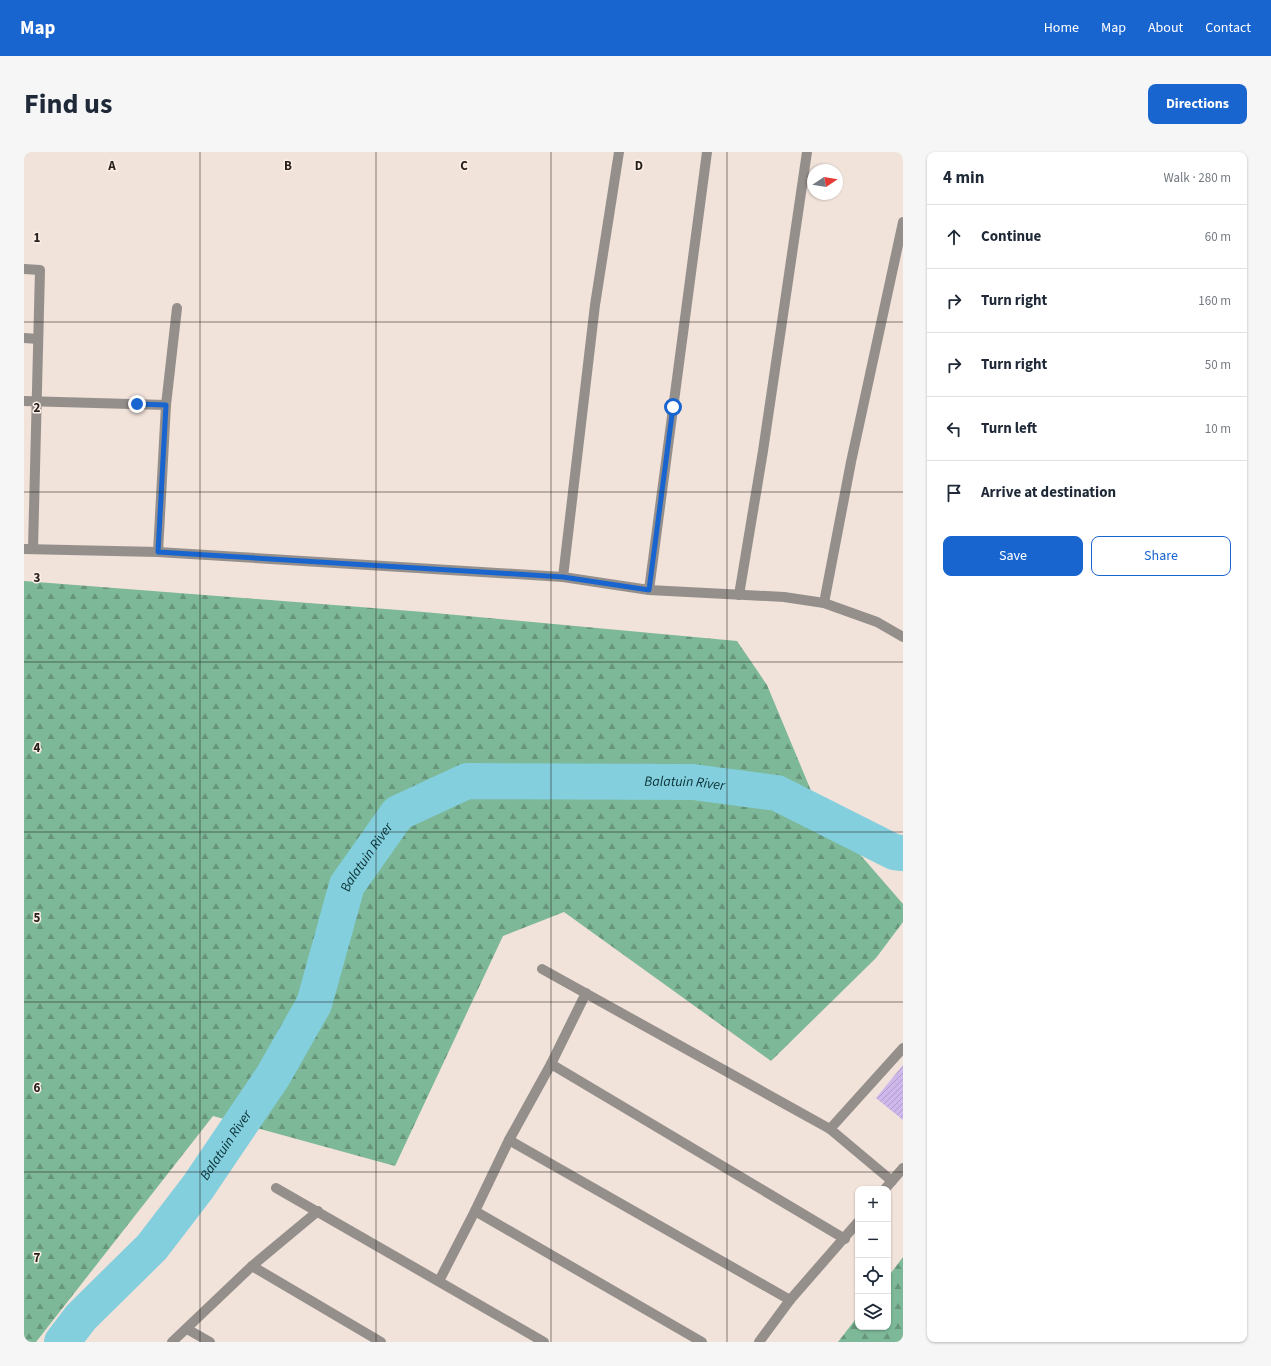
<!DOCTYPE html>
<meta charset="utf-8">
<style>
:root{--surface:#fff;--page:#f6f6f7;--text:#1f2937;--muted:#747a83;--line:#e0e1e3;--accent:#1965cf}
body{margin:0;font-family:"Source Sans 3",sans-serif;background:var(--page);color:var(--text)}
.controls{position:absolute;right:12px;bottom:12px;display:grid;overflow:hidden;border-radius:8px;box-shadow:0 1px 3px #0004}
.controls button{width:36px;height:36px;display:grid;place-items:center;padding:0;border:0;border-bottom:1px solid var(--line);background:var(--surface);color:var(--text);font:20px sans-serif}
.compass{position:absolute;left:783px;top:12px;width:36px;height:36px;border-radius:50%;background:var(--surface);box-shadow:0 1px 3px #0004;rotate:78deg}
.stop{position:absolute;width:12px;height:12px;margin:-9px;border:3px solid #1965cf;border-radius:50%;background:#fff}
.stop.end{background:#1965cf;border-color:#fff;box-shadow:0 1px 4px #0008}
.list{margin:0;padding:0;list-style:none}
h2{display:flex;justify-content:space-between;align-items:center;height:52px;margin:0;padding:0 16px;font-size:17px}
h2 small{font-size:13px;font-weight:400;color:var(--muted)}
.list li{display:grid;grid-template-columns:26px 1fr auto;gap:12px;align-items:center;box-sizing:border-box;height:64px;padding:0 16px;border-top:1px solid var(--line)}
.list b{display:block;font-size:15px;white-space:nowrap}
.list em{font-size:13px;font-style:normal;color:var(--muted)}
.actions{display:flex;gap:8px;padding:12px 16px}
.actions a{flex:1;padding:9px 0;border:1px solid var(--accent);border-radius:8px;text-align:center;font-size:14px;color:var(--accent)}
.actions .main{background:var(--accent);color:#fff}
.icon{flex:none;width:22px;height:22px;fill:none;stroke:currentColor;stroke-width:2;stroke-linecap:round;stroke-linejoin:round}
.map{position:relative;flex:none;width:879px;height:1190px;overflow:hidden;border-radius:8px}
header{display:flex;align-items:center;gap:24px;box-sizing:border-box;height:56px;padding:0 20px;background:var(--accent);color:#fff}
header strong{font-size:19px}
nav{display:flex;gap:22px;margin-inline-start:auto;font-size:14px}
.intro{display:flex;align-items:center;justify-content:space-between;box-sizing:border-box;height:96px;padding:0 24px}
h1{margin:0;font-size:28px}
.button{padding:10px 18px;border-radius:8px;background:var(--accent);color:#fff;font-size:14px;font-weight:700}
main{display:flex;gap:24px;padding:0 24px}
aside{flex:1;background:var(--surface);border-radius:8px;box-shadow:0 1px 3px #0004}
.map>svg:first-child{display:block}
</style>
<header>
<strong>Map</strong>
<nav><a>Home</a><a>Map</a><a>About</a><a>Contact</a></nav>
</header>
<div class="intro"><h1>Find us</h1><a class="button">Directions</a></div>
<main>
<div class="map">
<svg width="879" height="1190" viewBox="0 0 879 1190">
<defs>
<pattern id="forest-firs" width="22" height="20" patternUnits="userSpaceOnUse"><rect width="22" height="20" fill="#7db898"/><path d="M5 1l3.5 6h-7zM16 11l3.5 6h-7z" fill="#66957b"/></pattern>
<pattern id="building-hatch" width="6" height="6" patternUnits="userSpaceOnUse"><rect width="6" height="6" fill="#ceb7eb"/><path d="M-1 1l2-2M0 6l6-6M5 7l2-2" fill="none" stroke="#b19dc9"/></pattern>
</defs>
<rect width="100%" height="100%" fill="#f1e2da"/>
<g fill="url(#forest-firs)">
<polygon points="0,429 400,460 713,489 743,533 793,653 879,752 879,770 852,806 747,909 540,760 479,784 371,1014 189,964 12,1190 0,1190"/>
<polygon points="879,1105 879,1190 814,1190 834,1164 834,1175 864,1175 864,1125"/>
</g>
<g fill="none" stroke-linecap="round" stroke-linejoin="round">
<path stroke="#84cfdd" stroke-width="36" id="s1" d="M38,1190L57,1165L128,1095L174,1035L249,924L290,852L323,733L374,661L443,629L669,630L753,641L870,700L879,701"/>
</g>
<polygon fill="url(#building-hatch)" points="879,913 879,968 852,946"/>
<g fill="none" stroke-linecap="round" stroke-linejoin="round">
<g stroke="#958f8b" stroke-width="10">
<polyline points="0,117 16,118 9,397"/>
<polyline points="0,186 14,187"/>
<polyline points="0,249 142,253"/>
<polyline points="0,397 134,400 539,425 625,438 760,445 800,451 853,470 879,485"/>
<polyline points="134,400 142,253 153,156"/>
<polyline points="539,425 571,153 595,0"/>
<polyline points="625,438 683,0"/>
<polyline points="715,443 739,299 783,0"/>
<polyline points="800,451 827,310 879,70"/>
<polyline points="518,817 806,977 868,1029"/>
<polyline points="527,912 821,1087"/>
<polyline points="806,977 879,896"/>
<polyline points="485,988 766,1148"/>
<polyline points="252,1036 520,1190"/>
<polyline points="861,1037 879,1016"/>
<polyline points="451,1059 678,1190"/>
<polyline points="228,1114 357,1190"/>
<polyline points="415,1129 451,1059 485,988 527,912 562,841"/>
<polyline points="163,1177 186,1190"/>
<polyline points="148,1190 228,1114 294,1059"/>
<polyline points="735,1190 766,1148 834,1070"/>
</g>
</g>
<g fill="none" stroke-linecap="round" stroke-linejoin="round">
<polyline stroke="#1965cf" stroke-width="5" points="113,252 142,253 134,400 539,425 625,438 649,255"/>
</g>
<path fill="none" stroke="#27211e" stroke-width="1" stroke-opacity="0.55" d="M176,0V1190M352,0V1190M527,0V1190M703,0V1190M0,170H879M0,340H879M0,510H879M0,680H879M0,850H879M0,1020H879"/>
<g text-anchor="middle" dominant-baseline="central" stroke-width="3" stroke-linejoin="round" paint-order="stroke">
<g font-size="14" font-style="italic" fill="#093036" stroke="#feefe7">
<text stroke="none"><textPath href="#s1" startOffset="929">Balatuin River</textPath></text>
<text stroke="none"><textPath href="#s1" startOffset="581">Balatuin River</textPath></text>
<text stroke="none"><textPath href="#s1" startOffset="257">Balatuin River</textPath></text>
</g>
</g>
<g font-size="13" text-anchor="middle" font-weight="bold" fill="#27211e" stroke="#feefe7" stroke-width="3" stroke-linejoin="round" paint-order="stroke">
<text x="88" y="18">A</text>
<text x="264" y="18">B</text>
<text x="440" y="18">C</text>
<text x="615" y="18">D</text>
<text x="13" y="90">1</text>
<text x="13" y="260">2</text>
<text x="13" y="430">3</text>
<text x="13" y="600">4</text>
<text x="13" y="770">5</text>
<text x="13" y="940">6</text>
<text x="13" y="1110">7</text>
</g>
</svg>
<div class="controls">
<button>+</button>
<button>−</button>
<button><svg class="icon" aria-label="locate" viewBox="0 0 24 24"><circle cx="12" cy="12" r="6"/><path d="M12 2v4M12 18v4M2 12h4M18 12h4"/></svg></button>
<button><svg class="icon" aria-label="layers" viewBox="0 0 24 24"><path d="M12 4l9 5-9 5-9-5zM3 14l9 5 9-5"/></svg></button>
</div>
<svg class="compass" viewBox="-18 -18 36 36"><path d="M0-13l5 13h-10z" fill="#e53935"/><path d="M0 13l5-13h-10z" fill="#747a83"/></svg>
<div class="stop" style="left:649px;top:255px"></div>
<div class="stop end" style="left:113px;top:252px"></div>
</div>
<aside>
<h2>4 min<small>Walk · 280 m</small></h2>
<ul class="list">
<li><svg class="icon" aria-label="ahead" viewBox="0 0 24 24"><path d="M12 20V5M6 11l6-6 6 6"/></svg><div><b>Continue</b></div><em>60 m</em></li>
<li><svg class="icon" aria-label="right" viewBox="0 0 24 24"><path d="M7 20v-9h11M14 6l5 5-5 5"/></svg><div><b>Turn right</b></div><em>160 m</em></li>
<li><svg class="icon" aria-label="right" viewBox="0 0 24 24"><path d="M7 20v-9h11M14 6l5 5-5 5"/></svg><div><b>Turn right</b></div><em>50 m</em></li>
<li><svg class="icon" aria-label="left" viewBox="0 0 24 24"><path d="M17 20v-9H6M10 6l-5 5 5 5"/></svg><div><b>Turn left</b></div><em>10 m</em></li>
<li><svg class="icon" aria-label="arrive" viewBox="0 0 24 24"><path d="M6 21V4h12l-3 4 3 4H6"/></svg><div><b>Arrive at destination</b></div></li>
</ul>
<div class="actions"><a class="main">Save</a><a>Share</a></div>
</aside>
</main>
